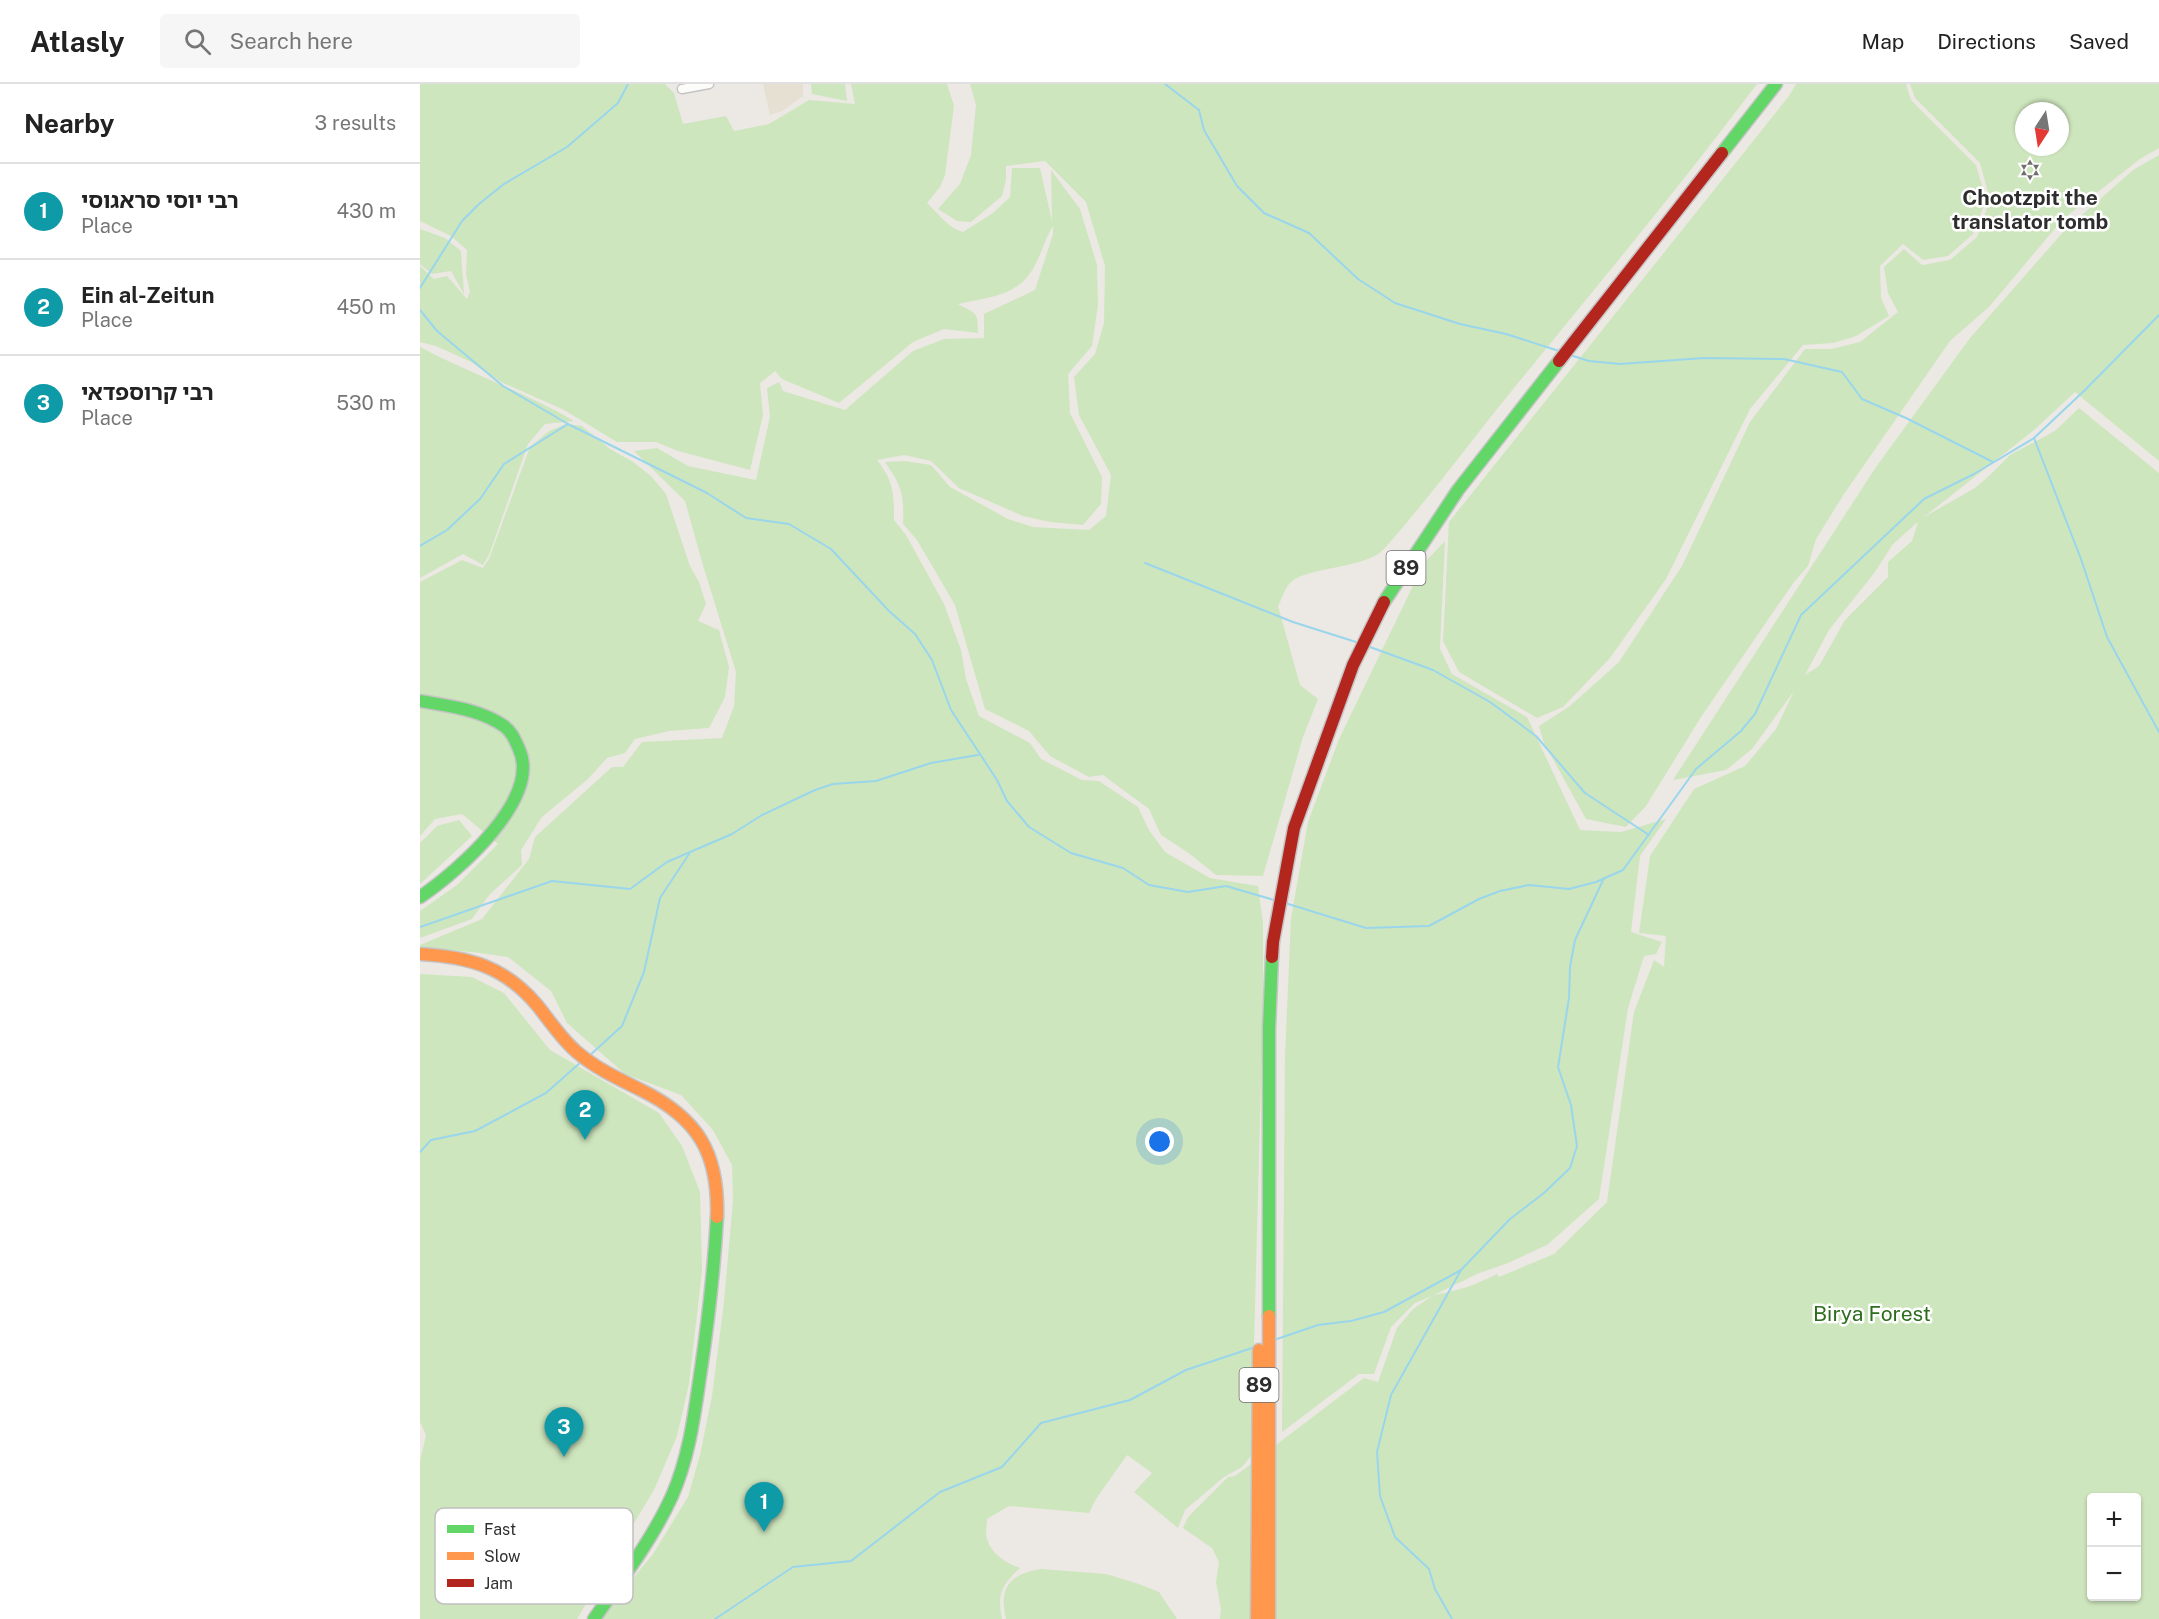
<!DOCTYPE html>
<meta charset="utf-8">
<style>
:root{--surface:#fff;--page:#f6f6f6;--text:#222;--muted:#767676;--line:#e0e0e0;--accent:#111827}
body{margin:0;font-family:"Public Sans","Noto Sans Hebrew",sans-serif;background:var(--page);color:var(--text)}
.controls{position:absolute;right:18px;bottom:18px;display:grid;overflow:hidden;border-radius:6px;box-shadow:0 2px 4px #0004}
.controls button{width:54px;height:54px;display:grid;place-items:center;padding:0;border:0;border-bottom:2px solid var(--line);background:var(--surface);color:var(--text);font:30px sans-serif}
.compass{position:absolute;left:1595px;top:18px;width:54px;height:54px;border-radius:50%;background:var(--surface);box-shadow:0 2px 4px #0004;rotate:192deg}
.you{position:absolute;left:740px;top:1058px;width:21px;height:21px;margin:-15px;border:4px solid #fff;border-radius:50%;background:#1a73e8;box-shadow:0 0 0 9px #1a73e833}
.badge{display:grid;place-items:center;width:39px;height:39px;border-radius:50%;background:var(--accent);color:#fff;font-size:20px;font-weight:700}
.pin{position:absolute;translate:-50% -50px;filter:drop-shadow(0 2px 3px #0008)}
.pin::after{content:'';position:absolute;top:32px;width:21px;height:18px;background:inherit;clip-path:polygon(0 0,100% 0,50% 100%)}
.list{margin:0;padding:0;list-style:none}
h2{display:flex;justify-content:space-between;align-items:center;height:78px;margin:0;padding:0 24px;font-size:26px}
h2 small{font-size:20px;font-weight:400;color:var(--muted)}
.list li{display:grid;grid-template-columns:39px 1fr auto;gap:18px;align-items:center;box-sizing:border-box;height:96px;padding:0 24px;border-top:2px solid var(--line)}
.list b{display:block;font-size:22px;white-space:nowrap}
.list p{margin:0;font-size:20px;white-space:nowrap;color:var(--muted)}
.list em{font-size:20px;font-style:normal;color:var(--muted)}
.icon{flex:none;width:33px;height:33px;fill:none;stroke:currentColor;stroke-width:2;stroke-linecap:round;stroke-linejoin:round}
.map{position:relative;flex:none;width:1739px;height:1535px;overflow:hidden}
header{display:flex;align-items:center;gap:36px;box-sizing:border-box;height:84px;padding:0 30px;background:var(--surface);border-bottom:2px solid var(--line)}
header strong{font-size:28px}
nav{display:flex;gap:33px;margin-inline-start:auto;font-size:21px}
.search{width:420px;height:54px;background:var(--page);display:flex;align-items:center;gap:15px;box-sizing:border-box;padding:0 21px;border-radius:6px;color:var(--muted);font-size:22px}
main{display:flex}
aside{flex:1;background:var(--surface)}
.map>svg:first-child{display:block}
</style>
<header>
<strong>Atlasly</strong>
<div class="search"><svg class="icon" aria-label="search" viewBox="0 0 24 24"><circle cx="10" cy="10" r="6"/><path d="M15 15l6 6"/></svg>Search here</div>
<nav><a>Map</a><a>Directions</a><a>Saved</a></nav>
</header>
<main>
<aside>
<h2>Nearby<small>3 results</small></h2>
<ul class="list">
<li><span class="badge" style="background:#0f9aa8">1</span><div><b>רבי יוסי סראגוסי</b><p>Place</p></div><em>430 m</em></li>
<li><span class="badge" style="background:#0f9aa8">2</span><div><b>Ein al-Zeitun</b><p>Place</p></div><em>450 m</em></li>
<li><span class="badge" style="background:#0f9aa8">3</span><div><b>רבי קרוספדאי</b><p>Place</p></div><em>530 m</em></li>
</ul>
</aside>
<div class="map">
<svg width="1739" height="1535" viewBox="0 0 1739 1535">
<rect width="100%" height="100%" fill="#ece8e4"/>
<polygon fill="#e6e0d3" points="343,0 383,0 383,12 362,27 350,31"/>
<g fill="#cee6be" fill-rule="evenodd">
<path d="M0,0H245L254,9L263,40L306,32L314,47L349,40L389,16L435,20L431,0H527L534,22L525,91L520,103L507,119C518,129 528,144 543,148L573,129L590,113L592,84H620L632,137L631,86L660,125L677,181L678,221L672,262L648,290L650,329L682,393L681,420L663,441L630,438L603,432L539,404L511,377L484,371L457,376C474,398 474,410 474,436L486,451L524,520L541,566L546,595L559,632L610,659L621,675L662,696L679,697L718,723L729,746L745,768L790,794L838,802L843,839V923L831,1372L822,1383L804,1393L765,1426L758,1444L714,1408L732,1389L707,1371L676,1415L669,1429L589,1422L567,1435C567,1441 565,1449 567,1455C571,1470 586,1479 600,1484C581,1502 577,1509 582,1535H179L233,1470L268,1413L280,1371L292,1312L304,1218L313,1116L312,1081L293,1046L261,1011L205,990L147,939L131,907L88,873L52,868L0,864V861L62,835L109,775L115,753L192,683H203L222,658L302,654L314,622L316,588L282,478L265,417L214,367L237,364L268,382L336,396L350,333L347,304L359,298L363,307L425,326L493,267L524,255L564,254V230L615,206L633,150V142C626,153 622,168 615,181C599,213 569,213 538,220C556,230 558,227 558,249L524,245L493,258L419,319L362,295L355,287L340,299L343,331L330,386L258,367L236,358H197L144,326L81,298L51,278L16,262L0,258V182L14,195L27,192L47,215L50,208L46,190L47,166L31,152L0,137Z"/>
<polygon points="391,0 425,0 427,17 392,10"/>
<path d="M550,0H1337C1260,102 1179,200 1098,299C1053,354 1011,412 964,465C946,485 890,482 871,498C865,503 862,515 858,522L880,601L898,615L883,653L843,792L796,791L770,770L741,751L729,725L683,691L669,693L630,672L609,647L565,625L535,521L497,456L483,440C484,409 482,403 465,378L484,377L511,381L530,403L588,435L613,443L669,446L686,432L691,391L659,331L654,293L675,270L684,239L685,182L666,118L625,77L586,82V96L582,112L551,138L537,137L518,125L540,100L551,71L556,21Z"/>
<polygon points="1376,0 1486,0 1491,16 1556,81 1566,116 1553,150 1528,172 1503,176 1483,160 1460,182 1461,214 1469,232 1436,252 1413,259 1383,261 1330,325 1246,495 1190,574 1143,623 1117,634 1039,588 1023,557 1029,438 1369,12"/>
<path d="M1490,0H1739V64L1720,75L1643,135L1569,223L1530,257L1424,410L1396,455L1388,482L1374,498L1281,633L1226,722L1206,743L1166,735L1124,659L1119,642L1150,622L1199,578L1262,482L1330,338L1385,265H1411L1440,258L1478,228L1468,209L1464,183L1484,165L1502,181L1530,176L1557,153L1570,116L1560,79L1495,14ZM1604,27H1640V63H1604Z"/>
<path d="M1739,71V377L1655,308L1614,346L1504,433L1555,404L1570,391L1590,371L1635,347L1659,324L1739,389V1535H800L801,1525L796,1498L799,1478L792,1464L763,1444L768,1433L808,1393L815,1392L944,1294L958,1298L977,1244L993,1225L1012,1212L995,1219L971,1243L954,1290H939L862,1348L865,972L871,834L888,738L919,655L1004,479L1025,457L1020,565L1032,590L1107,633L1160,746L1201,748L1246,735L1220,772L1211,848L1242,858L1236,870L1224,872L1208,924L1179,1115L1127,1161L1088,1179L1057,1190L1014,1211C1037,1207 1056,1201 1077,1190L1079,1193L1134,1170L1187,1118L1214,928L1234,876L1244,883L1246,852L1219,849L1230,772L1274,705L1325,682L1356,645L1374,607L1332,665L1306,686L1253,696L1456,383L1550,254L1645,146L1713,86ZM1498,438L1492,457L1468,478V493L1425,536L1399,582L1385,591L1409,546L1455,488L1473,460ZM1672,1414H1716V1512H1672Z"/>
<polygon points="0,145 25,154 41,167 44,210 31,187 12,190 0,180"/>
<path d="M0,263C51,290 105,308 154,337L125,340L108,360L69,471L63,481L43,470L0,494Z"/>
<polygon points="146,340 162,342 190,365 213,378 231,392 246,410 270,482 279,498 286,520 278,537 299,546 309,583 305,613 289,644 249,647 215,655 205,669 187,674 168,695 122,733 101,766 102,781 69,811 52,835 0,854 0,827 37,801 78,760 42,730 15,735 0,752 0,498 42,476 63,484 69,475 110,363 129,347"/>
<polygon points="39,736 52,752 0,800 0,759 17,742"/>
<polygon points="0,890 52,893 84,909 130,966 239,1029 262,1062 280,1108 282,1187 269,1300 257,1352 235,1404 157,1535 0,1535 0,1377 6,1351 0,1338"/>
<path d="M621,1485L686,1490L719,1500L739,1508L757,1535H586C578,1502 591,1490 621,1485Z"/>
</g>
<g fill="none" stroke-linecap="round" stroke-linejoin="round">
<g stroke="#99d6ec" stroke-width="2">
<polyline points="745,0 779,26 784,46 817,102 844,129 889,149 938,195 975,219 1040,240 1086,250 1139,267"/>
<polyline points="0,204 42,137 59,120 84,100 147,63 198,19 208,0"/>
<polyline points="0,226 17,247 83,302 148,340 287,409 326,434 369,440 411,465 469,527 495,550 512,576 531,626 577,696 587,717 609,743 651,769 703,784 729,801 768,808 806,802 854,816"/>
<polyline points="1150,271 1169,277 1200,280 1284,274 1364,275 1422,288 1442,315 1486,334 1573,378"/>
<polyline points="1614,354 1661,475 1687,553 1739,648"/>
<polyline points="0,462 27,446 60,415 84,380 148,340"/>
<polyline points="725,479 873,538 936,558"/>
<polyline points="950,563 1013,586 1070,618 1116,652 1165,709 1229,751"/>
<polyline points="865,819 946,844 1009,842 1059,815 1080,807 1109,801 1149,805 1176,798 1203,786 1276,685 1321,647 1335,630 1381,531 1504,415 1554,390 1614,354 1665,306 1739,231"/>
<polyline points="0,843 132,797 210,805 247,778 312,750 342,731 395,706 413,700 456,697 511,679 558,671"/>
<polyline points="169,972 202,942 224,888 240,814 269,770"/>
<polyline points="0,1068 11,1056 55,1047 126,1009 162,977"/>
<polyline points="854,1256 898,1241 931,1237 964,1228 1041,1186"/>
<polyline points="295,1535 373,1483 431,1477 520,1408 582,1383 621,1339 710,1316 766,1286 835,1263"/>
<polyline points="1032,1535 1015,1505 1009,1485 975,1453 960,1412 957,1368 971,1311 1041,1186 1090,1135 1124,1109 1150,1084 1157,1062 1151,1021 1138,983 1149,914 1150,883 1155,856 1184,794"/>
</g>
<g stroke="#c5c4c5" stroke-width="11">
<polyline id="street" points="262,5 289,0"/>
</g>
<g stroke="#c5c4c5" stroke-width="15">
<g id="fast">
<polyline points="1302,69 1356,0"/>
<polyline points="964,518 1038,406 1139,277"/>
<path d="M0,617C28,622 60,625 84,642C92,648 95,656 99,665C122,715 37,788 0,813"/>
<polyline points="849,1232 849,944 852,873"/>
<path d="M174,1535C202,1495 232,1456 252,1412C269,1373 274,1333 280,1292C288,1239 294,1186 297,1133"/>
</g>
</g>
<g stroke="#c5c4c5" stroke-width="15">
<g id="slow">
<path d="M0,870C49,873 84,882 117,921C130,937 142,956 158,969C177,985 199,995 221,1006C278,1034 299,1069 297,1133"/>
<polyline points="849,1232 849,1535"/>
<polyline points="837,1535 839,1266"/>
</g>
</g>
<g stroke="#c5c4c5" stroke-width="15">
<g id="jam">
<polyline points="1139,277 1302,69"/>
<polyline points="852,873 853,858 874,744 933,581 964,518"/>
</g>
</g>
<use href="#street" stroke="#fcfcfb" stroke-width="8"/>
<use href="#fast" stroke="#63d668" stroke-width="12"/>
<use href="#slow" stroke="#ff974d" stroke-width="12"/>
<use href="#jam" stroke="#b3261e" stroke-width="12"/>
</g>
<defs>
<g id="synagogue-bare" transform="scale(1.62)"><path d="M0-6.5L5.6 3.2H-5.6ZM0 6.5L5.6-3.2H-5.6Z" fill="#706f6e" stroke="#fff" stroke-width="2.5" paint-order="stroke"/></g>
</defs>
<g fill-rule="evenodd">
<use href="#synagogue-bare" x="1610" y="86"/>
</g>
<g text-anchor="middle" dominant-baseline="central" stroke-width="5" stroke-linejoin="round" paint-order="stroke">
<g fill="#fff" stroke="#6d6d6d" stroke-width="1.5">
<rect x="966.5" y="467" width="39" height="34" rx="4.5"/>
<rect x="819.5" y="1284" width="39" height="34" rx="4.5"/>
</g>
<g font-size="20" font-weight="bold" fill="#2e2e2e">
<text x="986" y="484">89</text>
<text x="839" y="1301">89</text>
</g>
<g font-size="21" font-weight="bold" fill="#2e2e2e" stroke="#fff">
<text x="1610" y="113">Chootzpit the<tspan x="1610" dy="24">translator tomb</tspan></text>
</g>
<g font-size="21" fill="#2c6e1b" stroke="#fff">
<text x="1452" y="1229">Birya Forest</text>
</g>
</g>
<rect x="15" y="1424" width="198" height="96" rx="9" fill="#fff" stroke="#c0c0c0" stroke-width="1.5"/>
<rect x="27" y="1441" width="27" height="8" fill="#63d668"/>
<rect x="27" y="1468" width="27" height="8" fill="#ff974d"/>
<rect x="27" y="1495" width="27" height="8" fill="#b3261e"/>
<g font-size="16" fill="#2e2e2e">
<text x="64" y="1451">Fast</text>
<text x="64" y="1478">Slow</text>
<text x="64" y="1505">Jam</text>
</g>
</svg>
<div class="controls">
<button>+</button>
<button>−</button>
</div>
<svg class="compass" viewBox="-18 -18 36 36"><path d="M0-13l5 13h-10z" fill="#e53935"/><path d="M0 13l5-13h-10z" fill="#767676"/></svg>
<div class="you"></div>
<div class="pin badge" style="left:344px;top:1448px;background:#0f9aa8">1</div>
<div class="pin badge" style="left:165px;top:1056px;background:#0f9aa8">2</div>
<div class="pin badge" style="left:144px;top:1373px;background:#0f9aa8">3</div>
</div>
</main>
